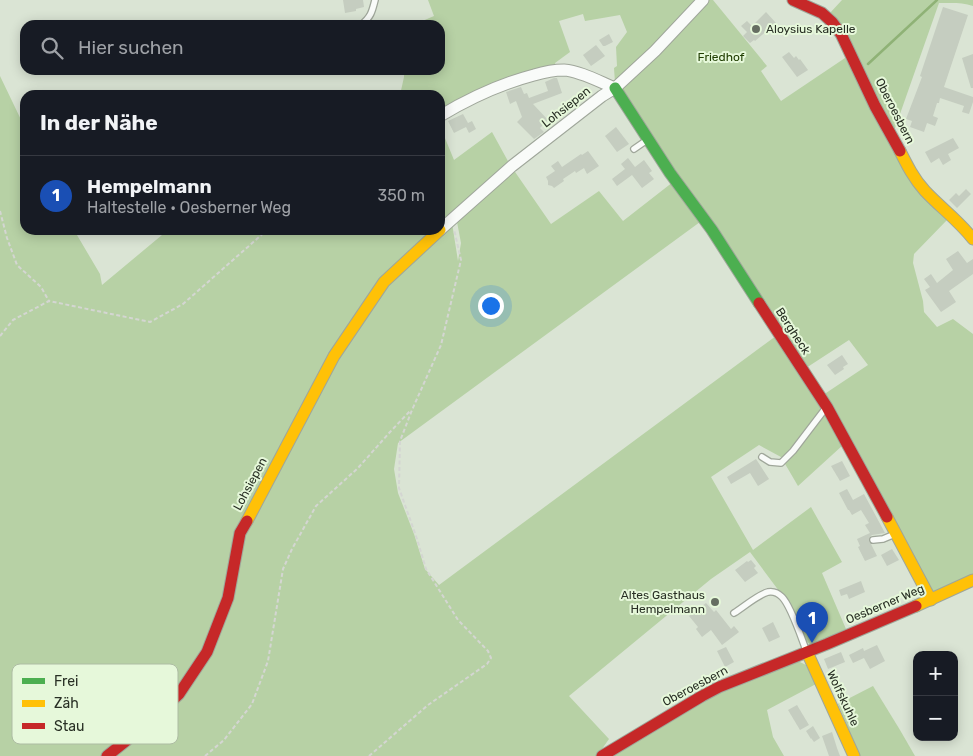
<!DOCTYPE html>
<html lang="de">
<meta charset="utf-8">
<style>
:root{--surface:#171b24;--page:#242831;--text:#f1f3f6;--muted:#9ea1a6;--line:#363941;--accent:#666e62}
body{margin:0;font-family:Rubik,sans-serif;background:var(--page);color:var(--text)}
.controls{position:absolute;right:15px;bottom:15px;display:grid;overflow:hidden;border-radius:10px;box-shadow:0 2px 12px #0003}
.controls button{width:45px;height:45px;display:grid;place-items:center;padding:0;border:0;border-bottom:1px solid var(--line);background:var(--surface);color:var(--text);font:25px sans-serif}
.you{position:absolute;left:490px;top:305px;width:18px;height:18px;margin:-12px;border:4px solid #fff;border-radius:50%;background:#1a73e8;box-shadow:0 0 0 8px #1a73e833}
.badge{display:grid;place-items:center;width:32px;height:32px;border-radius:50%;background:var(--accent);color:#fff;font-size:16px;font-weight:700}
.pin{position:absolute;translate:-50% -41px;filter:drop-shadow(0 1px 2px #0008)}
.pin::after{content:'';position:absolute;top:26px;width:18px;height:15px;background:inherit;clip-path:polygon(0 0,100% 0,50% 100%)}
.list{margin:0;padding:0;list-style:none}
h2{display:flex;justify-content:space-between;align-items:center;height:65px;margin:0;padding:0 20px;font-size:21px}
h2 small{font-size:16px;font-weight:400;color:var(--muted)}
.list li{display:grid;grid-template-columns:32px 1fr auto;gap:15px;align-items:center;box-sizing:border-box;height:80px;padding:0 20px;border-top:1px solid var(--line)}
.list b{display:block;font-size:19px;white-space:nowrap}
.list p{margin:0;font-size:16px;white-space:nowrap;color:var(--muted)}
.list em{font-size:16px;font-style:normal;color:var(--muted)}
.icon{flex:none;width:28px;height:28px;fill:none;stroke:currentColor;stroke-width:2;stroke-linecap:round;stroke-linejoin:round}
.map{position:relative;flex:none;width:973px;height:756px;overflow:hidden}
.search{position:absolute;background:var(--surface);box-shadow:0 2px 12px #0003;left:20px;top:20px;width:425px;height:55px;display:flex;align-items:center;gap:12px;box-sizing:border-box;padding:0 18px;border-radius:15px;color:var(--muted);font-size:19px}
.panel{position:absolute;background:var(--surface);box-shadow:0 2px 12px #0003;left:20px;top:90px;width:425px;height:145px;border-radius:15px}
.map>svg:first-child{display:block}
</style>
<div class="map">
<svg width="973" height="756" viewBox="0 0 973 756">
<rect width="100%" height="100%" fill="#dae4d4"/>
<g fill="#b7d1a5">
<polygon points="428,0 696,0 657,44 615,83 614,68 617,66 616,47 627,32 620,15 585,21 583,14 559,21 570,52 555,63 556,67 440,112 440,95 400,95 404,77 404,70 440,70 440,25 421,25 420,22 434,16"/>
<polygon points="707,0 713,0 767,66 761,71 781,101 845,58 947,220 914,254 913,263 923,301 924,312 937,327 953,319 973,334 973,577 932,596 823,395 868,365 849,340 806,368 624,98 623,85"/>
<path d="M842,0H973V6C962,2 951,3 939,3L894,131L830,13Z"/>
<path d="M0,76L25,128V230H74L100,274L102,285L168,230H434L452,223L458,261L461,243L457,222L513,169L551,224L599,191L623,221L673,182L700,222L398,443L394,469L398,493L414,534L425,569L439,585L776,336L843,445L798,486L781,457L759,445L711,477L753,550L811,507L842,562L822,573L846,629L811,645L808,643C797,630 794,599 779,591L750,552L711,579L569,696L609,739L597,756H0Z"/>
<polygon points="440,126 454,160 492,132 509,163 440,224"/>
<polygon points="798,661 806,665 816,684 767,710 773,737 784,756 611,756 708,698"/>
<polygon points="873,686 900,730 915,756 860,756 838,704"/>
</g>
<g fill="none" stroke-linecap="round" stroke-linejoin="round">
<polyline stroke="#8fb276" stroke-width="2.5" points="868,64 937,0"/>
</g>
<g fill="#c5cdc0">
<polygon points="343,0 363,0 364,7 356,9 356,11 345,13"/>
<polygon points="943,7 968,15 944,87 973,97 973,102 969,114 962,112 964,106 940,98 939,103 937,103 933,116 938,118 935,126 927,123 924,132 910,127 912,121 906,119 922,77 920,76"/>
<polygon points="766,12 776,23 755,41 754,40 750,43 743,36 747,32 741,26 747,21 752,26"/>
<polygon points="609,34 613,42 605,46 603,46 599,40"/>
<polygon points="596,45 605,56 591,66 583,55"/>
<polygon points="789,52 794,58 796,56 799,60 800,59 808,70 797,77 782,57"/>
<polygon points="973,54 973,88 971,88 962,58"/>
<polygon points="554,78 557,78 562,93 533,104 548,120 540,128 544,132 534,139 517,122 522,117 516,101 510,104 506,92 521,87 524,94 527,93 529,98 548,91 545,82"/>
<polygon points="463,114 468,123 472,121 476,129 469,133 466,127 454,133 448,121"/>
<polygon points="616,127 629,144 617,152 605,136"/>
<polygon points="953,138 959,148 948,154 951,160 943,165 939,158 931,163 925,152"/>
<polygon points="588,151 599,166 587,174 584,168 576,173 575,171 563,179 564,181 554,188 552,186 548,185 548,181 546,177 555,171 551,166 558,161 562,167 581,154 582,155"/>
<polygon points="628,158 635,167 644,160 652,171 649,173 654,179 642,188 632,175 617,186 612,179 625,169 621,164"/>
<polygon points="966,189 971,194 957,208 949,200 956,193 959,196"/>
<polygon points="958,251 967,263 973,259 973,274 949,291 956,302 941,312 925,290 930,287 924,279 931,274 937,283 953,270 946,259"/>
<polygon points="842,355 848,364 843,367 844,369 835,375 827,365"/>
<polygon points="756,459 769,479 758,486 750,473 731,484 727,477"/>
<polygon points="842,461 850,476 840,481 831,466"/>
<polygon points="847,489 853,500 864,494 885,533 872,535 869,538 869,542 871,544 877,556 865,561 858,547 860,546 857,539 870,533 865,525 869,523 861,510 852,515 849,510 848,510 839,493"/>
<polygon points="892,549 899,560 887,566 881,555"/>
<polygon points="751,560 756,566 754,568 758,573 745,582 735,570 747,561 748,562"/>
<polygon points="861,581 865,592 849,599 847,594 841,596 839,590"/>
<polygon points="706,603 714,612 716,610 731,629 734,626 739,632 722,645 711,630 702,637 696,629 698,627 689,616"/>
<polygon points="773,622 780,637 769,642 762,628"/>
<polygon points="877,645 885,661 870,669 864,658 853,663 849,655 863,648 864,651"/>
<polygon points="726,647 734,662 725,667 717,651"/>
<polygon points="841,652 845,662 828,669 824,659"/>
<polygon points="797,705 809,725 800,730 788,710"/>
<polygon points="813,726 820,738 814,742 811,738 811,739 806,731"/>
<polygon points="832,732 837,748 840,756 829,756 822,736"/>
</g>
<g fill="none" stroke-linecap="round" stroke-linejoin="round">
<g stroke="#9fa69a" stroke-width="8">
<g id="lane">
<path d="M361,25C371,17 372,12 375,0"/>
<polyline points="634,149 647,140"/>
<polyline points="762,457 770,462 781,463 793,451 825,409"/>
<polyline points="873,540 883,539 895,534"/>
<path d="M734,613C744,607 757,595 768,592C773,591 778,593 782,597C791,606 801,637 806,650"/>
</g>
</g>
<g stroke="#9fa69a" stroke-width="13">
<g id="street">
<path d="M440,116C470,98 500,84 534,75C544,72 554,70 564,70C580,71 600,82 615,88"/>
<polyline points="440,230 512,166 602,96 615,88 655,51 703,0"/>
</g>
</g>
<g stroke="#9fa69a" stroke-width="13">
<polyline id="fast" points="615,88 670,173 712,230 759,303"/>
</g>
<g stroke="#9fa69a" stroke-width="13">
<g id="slow">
<path d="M900,151C907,165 914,179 925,191C941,208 958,220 973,239"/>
<polyline points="887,517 931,600"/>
<polyline points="247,521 334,356 384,282 440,230"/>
<polyline points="916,606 973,580"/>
<polyline points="807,652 854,756"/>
</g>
</g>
<g stroke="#9fa69a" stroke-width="13">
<g id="jam">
<polyline points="793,0 822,13 832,22 841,34 875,106 900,151"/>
<polyline points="759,303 827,407 887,517"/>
<polyline points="107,756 146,725 179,694 207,652 228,598 240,533 247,521"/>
<polyline points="602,756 702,696 719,687 827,644 916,606"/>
</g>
</g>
<g stroke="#d4d6d2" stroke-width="2" stroke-dasharray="4 2.5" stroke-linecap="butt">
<polyline points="0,211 7,238 17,265 41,287 49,301"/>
<polyline points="0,336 13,320 49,301 150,322 183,304 267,230"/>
<polyline points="205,756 224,740 252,704 268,661 283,569 292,549 316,506 358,468 390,432 410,411"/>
<polyline points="369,756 428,705 487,664 491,658 488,651 458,620 426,569 417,539 399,488 400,441 412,410 441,345 461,260 454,229"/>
</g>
<use href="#lane" stroke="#f9fbf9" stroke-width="5.5"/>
<use href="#street" stroke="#f9fbf9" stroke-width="11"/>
<use href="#fast" stroke="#4caf50" stroke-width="11"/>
<use href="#slow" stroke="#ffc107" stroke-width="11"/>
<use href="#jam" stroke="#c62828" stroke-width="11"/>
</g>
<g fill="#666e62" stroke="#e6f8da" stroke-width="2">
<circle cx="756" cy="29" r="5"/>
<circle cx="715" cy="602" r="5"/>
</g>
<g text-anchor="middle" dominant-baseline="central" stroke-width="4" stroke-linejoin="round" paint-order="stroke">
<g font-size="12" fill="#282f24" stroke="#e6f8da" text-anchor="start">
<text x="766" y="29">Aloysius Kapelle</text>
<text x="705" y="595" text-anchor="end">Altes Gasthaus<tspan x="705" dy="14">Hempelmann</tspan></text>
</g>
<g font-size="12" fill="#213f03" stroke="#e6f8da">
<text x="721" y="57">Friedhof</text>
</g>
<g font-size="12" fill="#282f24" stroke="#e6f8da">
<text transform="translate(566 107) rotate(-38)">Lohsiepen</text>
<text transform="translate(895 111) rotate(63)">Oberoesbern</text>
<text transform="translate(793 331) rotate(57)">Bergheck</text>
<text transform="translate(250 484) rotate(-62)">Lohsiepen</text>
<text transform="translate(885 604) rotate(-23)">Oesberner Weg</text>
<text transform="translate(695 686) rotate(-28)">Oberoesbern</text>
<text transform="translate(843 698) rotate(65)">Wolfskuhle</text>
</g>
</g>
<rect x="12" y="664" width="166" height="80" rx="8" fill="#e6f8da" stroke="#adbca3" stroke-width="1"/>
<rect x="22" y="678" width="23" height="6" fill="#4caf50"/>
<rect x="22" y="700" width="23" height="7" fill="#ffc107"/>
<rect x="22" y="723" width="23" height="6" fill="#c62828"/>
<g font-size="14" fill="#282f24">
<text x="54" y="686">Frei</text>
<text x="54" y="708">Zäh</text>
<text x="54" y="731">Stau</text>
</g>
</svg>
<div class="controls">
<button>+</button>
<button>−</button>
</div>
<div class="you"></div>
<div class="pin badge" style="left:812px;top:643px;background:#1a4fb4">1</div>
<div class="search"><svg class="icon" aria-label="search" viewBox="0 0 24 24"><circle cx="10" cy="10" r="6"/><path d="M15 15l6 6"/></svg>Hier suchen</div>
<section class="panel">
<h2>In der Nähe<small></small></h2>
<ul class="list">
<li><span class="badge" style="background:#1a4fb4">1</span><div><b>Hempelmann</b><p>Haltestelle · Oesberner Weg</p></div><em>350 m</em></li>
</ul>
</section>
</div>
